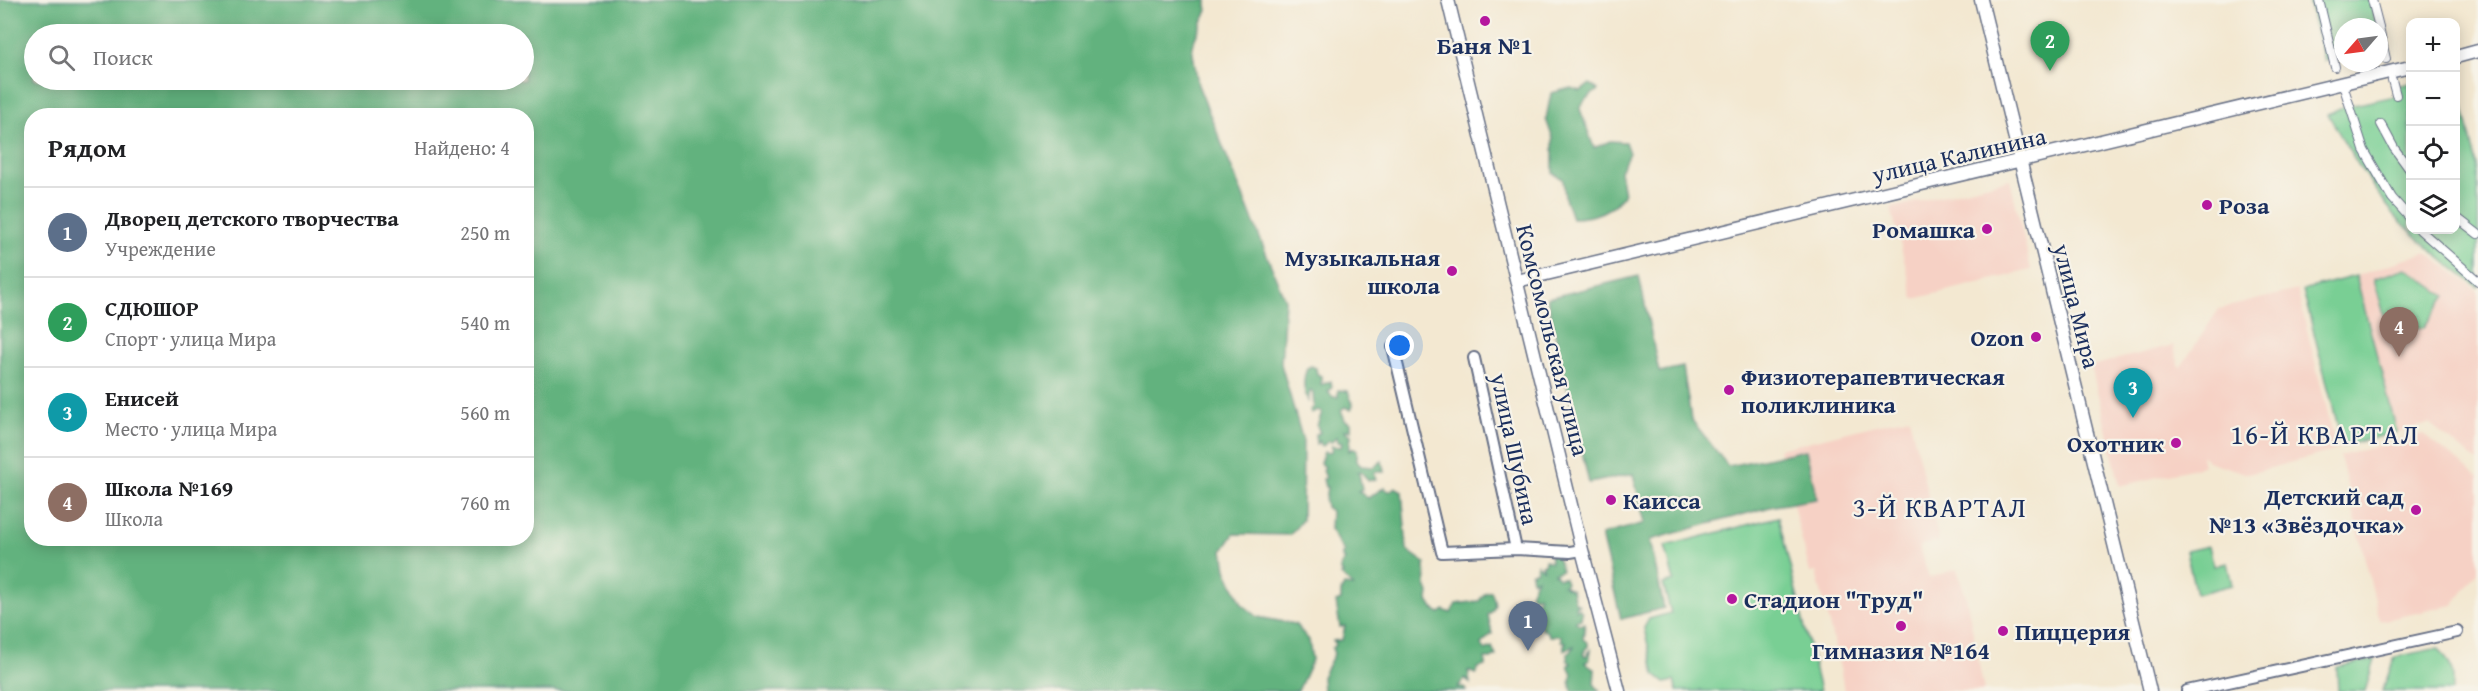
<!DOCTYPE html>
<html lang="ru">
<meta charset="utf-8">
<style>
:root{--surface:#fff;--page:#f6f6f6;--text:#202124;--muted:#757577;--line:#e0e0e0;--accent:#111827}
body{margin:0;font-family:"Gentium Book Plus",serif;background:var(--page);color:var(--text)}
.controls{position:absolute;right:18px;top:18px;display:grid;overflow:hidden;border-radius:12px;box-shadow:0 3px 15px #0003}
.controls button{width:54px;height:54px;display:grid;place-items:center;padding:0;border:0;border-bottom:2px solid var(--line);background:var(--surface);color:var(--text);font:30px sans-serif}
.compass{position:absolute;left:2334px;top:18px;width:54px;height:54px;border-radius:50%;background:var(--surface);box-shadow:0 3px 15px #0003;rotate:242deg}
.you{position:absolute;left:1400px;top:346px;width:21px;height:21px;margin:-15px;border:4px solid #fff;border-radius:50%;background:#1a73e8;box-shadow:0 0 0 9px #1a73e833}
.badge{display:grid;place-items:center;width:39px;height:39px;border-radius:50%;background:var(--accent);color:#fff;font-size:20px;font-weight:700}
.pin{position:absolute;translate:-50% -50px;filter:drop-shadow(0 2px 3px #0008)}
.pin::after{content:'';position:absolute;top:32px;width:21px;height:18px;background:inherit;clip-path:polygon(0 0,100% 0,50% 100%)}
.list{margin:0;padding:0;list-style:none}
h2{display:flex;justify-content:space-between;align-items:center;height:78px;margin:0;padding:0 24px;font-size:26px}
h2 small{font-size:20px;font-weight:400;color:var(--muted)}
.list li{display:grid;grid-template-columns:39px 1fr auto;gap:18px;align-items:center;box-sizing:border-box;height:90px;padding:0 24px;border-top:2px solid var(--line)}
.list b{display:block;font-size:22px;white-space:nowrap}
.list p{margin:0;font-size:20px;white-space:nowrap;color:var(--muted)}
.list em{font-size:20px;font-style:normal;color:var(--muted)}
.icon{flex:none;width:33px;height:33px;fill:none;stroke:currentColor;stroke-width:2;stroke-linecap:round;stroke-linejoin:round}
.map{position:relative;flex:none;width:2478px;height:691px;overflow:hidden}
.search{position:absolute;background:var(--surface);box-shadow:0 3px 15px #0003;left:24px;top:24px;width:510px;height:66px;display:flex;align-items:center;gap:15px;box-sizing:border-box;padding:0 21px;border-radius:33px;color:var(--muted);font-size:22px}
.panel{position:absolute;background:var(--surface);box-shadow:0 3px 15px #0003;left:24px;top:108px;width:510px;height:438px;border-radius:24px}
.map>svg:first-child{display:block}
</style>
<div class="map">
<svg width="2478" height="691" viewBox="0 0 2478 691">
<rect width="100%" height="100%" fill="#f7f3e8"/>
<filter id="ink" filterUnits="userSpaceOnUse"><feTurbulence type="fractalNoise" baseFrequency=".0167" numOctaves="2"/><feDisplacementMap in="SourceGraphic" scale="12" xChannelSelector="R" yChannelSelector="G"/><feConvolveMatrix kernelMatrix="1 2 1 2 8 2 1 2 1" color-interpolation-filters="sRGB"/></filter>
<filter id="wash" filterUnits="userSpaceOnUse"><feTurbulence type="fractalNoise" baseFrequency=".008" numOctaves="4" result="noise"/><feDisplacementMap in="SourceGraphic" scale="24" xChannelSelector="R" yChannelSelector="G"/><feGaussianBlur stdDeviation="1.35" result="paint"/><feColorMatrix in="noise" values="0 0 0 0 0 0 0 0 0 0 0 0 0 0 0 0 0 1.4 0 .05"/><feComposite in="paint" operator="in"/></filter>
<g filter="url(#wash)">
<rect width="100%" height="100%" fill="#f3e8d1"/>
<g fill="#f6d1c5">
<polygon points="2010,179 2031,270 1914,299 1891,208"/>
<polygon points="2426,252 2478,291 2478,462 2429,424 2343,446 2303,290 2356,276"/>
<polygon points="2297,290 2337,450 2248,474 2208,461 2201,455 2203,466 2120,486 2091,366 2173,345 2180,368 2219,309"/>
<polygon points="1909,417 1939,541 1919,546 1929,578 1957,569 1966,597 1984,691 1844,691 1841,672 1816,572 1810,573 1779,449"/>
<polygon points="2423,434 2478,477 2478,571 2453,605 2380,621 2340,456"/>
</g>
<g fill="#79cf94" stroke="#4a7f79" stroke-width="1.5">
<polygon points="2308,0 2370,0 2377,27 2343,27 2343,56 2324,61"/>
<path d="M2456,75L2478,170V287C2448,265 2419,242 2394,214C2368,183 2348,149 2328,114L2340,108L2400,95L2398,86L2410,83V230H2456Z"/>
<polygon points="2406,268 2446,296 2424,328 2387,325 2374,279"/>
<polygon points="2356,276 2397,432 2343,446 2303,290"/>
<polygon points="1778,517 1820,691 1677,691 1674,681 1665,683 1655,675 1644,628 1649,619 1671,613 1663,584 1674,581 1665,546"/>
<polygon points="2209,546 2214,566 2227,563 2232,585 2196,594 2186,551"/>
<path d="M2439,648C2449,661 2456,674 2452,691H2382L2395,657Z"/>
<polygon points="2375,659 2365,691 2338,691 2337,667"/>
</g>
<g fill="#62b27e" stroke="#3e706e" stroke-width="1.5" fill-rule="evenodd">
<path d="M0,0H1207V10L1192,46L1198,85L1285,300L1281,364L1303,441L1302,520L1290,535L1234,534L1223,550L1226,569L1242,604L1258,617L1295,624L1309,640L1312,660L1298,691H0ZM524,34V80H34V34ZM32,116H526V538H32Z"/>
<path d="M1590,84L1598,90L1585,100L1580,109L1594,148L1610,141L1625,142L1629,153L1620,171L1624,194C1612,211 1593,218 1572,218L1565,198L1563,179L1553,173V139L1546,119L1551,93L1571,88L1581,91Z"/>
<polygon points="1639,276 1659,372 1683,367 1691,419 1728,466 1806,450 1817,499 1774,506 1650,540 1664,608 1621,619 1601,535 1645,523 1633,474 1589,483 1547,298"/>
<path d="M1311,366L1316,368L1317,374L1321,376V385L1331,381L1332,387L1328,392L1333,397H1338V390L1348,391L1353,405L1351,410L1345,407L1341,410L1345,420L1351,423V430H1344L1351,435L1349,451L1354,448L1357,450V461L1361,466L1374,467L1382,461L1384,472H1374L1376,479L1368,481L1361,471L1357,472L1359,473L1362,489L1358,491L1368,498L1385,487L1386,490L1390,491L1395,487L1402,491L1407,550L1425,563L1426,586L1429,593L1428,601L1433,609L1440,613L1444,610L1451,613L1456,604L1479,601L1485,593L1491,591C1495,601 1498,608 1488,615L1492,634L1481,644L1485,650L1492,647L1496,656L1491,659H1485V666L1478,668L1476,674L1468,671L1470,683L1465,678L1458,687H1464L1466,691H1323L1322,677L1334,654L1332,648L1335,645L1333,641L1342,640L1345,626L1340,627L1336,602L1341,600V591L1344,585L1353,586L1341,575L1343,573L1340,570L1341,565L1345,560L1342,558V554L1345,552C1338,545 1336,537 1330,529L1331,511L1326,507L1325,500L1327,487H1325L1323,479L1326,478L1323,470L1325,467L1320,463L1324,452L1330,453L1332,450L1331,446L1341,447L1342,443L1338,442L1336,437L1332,442L1328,441L1323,446L1320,445L1319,441L1316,444L1315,434L1320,433L1317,426L1322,412L1318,410L1311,413L1310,410L1314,407L1313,393L1310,391L1308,401C1303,390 1302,380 1307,368Z"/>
<polygon points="1550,554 1556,555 1562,570 1554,573 1558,578 1564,578 1566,583 1563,585 1572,590 1575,602 1579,605 1575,606 1576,610 1579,608 1582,613 1581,619 1575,621 1580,625 1585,623 1583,639 1588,643 1588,647 1585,649 1584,655 1586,656 1591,650 1589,661 1585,662 1595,669 1594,684 1600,691 1572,691 1570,682 1572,674 1568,665 1571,664 1567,659 1568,653 1571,652 1574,646 1564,650 1564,645 1566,642 1561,641 1561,636 1549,636 1548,632 1541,629 1544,627 1539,626 1541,619 1536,619 1537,614 1534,608 1539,595 1534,597 1530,594 1537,578 1532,581 1531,573 1537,570 1537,564 1544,570 1542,565 1544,564 1545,560 1551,562"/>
</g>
</g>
<g filter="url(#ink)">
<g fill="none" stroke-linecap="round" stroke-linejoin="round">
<g stroke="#677086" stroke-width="10">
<g id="pedestrian">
<polyline points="2319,0 2335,67"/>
<polyline points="2372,0 2379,27"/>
<polyline points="2379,28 2386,59"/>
<polyline points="2392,80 2396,95"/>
<polyline points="2345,91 2364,150 2392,198 2410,218"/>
<polyline points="2381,124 2394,148 2410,170"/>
<polyline points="2456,217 2478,234"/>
<polyline points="2420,230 2478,281"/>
</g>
</g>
<g stroke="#677086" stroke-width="14">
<g id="minor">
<polyline points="1393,347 1442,552 1516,549 1570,552 1582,550"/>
<polyline points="1474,358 1516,549"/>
<polyline points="2187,691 2457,632"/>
</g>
</g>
<g stroke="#677086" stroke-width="15">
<g id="tertiary">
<polyline points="1448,0 1582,550 1619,691"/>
<polyline points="1981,0 2150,691"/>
<polyline points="2456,57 2478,51"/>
<polyline points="1517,281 2410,67"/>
</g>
</g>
<use href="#pedestrian" stroke="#fff" stroke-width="8"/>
<use href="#minor" stroke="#fff" stroke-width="10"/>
<use href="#tertiary" stroke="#fff" stroke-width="12"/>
</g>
</g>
<g fill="#b5179e" stroke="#f7f3e8" stroke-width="2">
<circle cx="1485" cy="21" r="6"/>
<circle cx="2207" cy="205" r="6"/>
<circle cx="1987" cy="229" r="6"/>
<circle cx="1452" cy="271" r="6"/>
<circle cx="2036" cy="337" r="6"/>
<circle cx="1729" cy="390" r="6"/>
<circle cx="2176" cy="443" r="6"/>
<circle cx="1611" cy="500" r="6"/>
<circle cx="2416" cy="510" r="6"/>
<circle cx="1732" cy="599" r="6"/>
<circle cx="1901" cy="626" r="6"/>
<circle cx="2003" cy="631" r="6"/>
</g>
<g text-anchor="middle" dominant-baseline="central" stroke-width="4.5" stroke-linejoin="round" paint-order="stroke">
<g font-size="24" font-weight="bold" fill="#1b2f5e" stroke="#f7f3e8" text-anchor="start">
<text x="1485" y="45" text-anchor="middle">Баня №1</text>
<text x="2219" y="205">Роза</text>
<text x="1975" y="229" text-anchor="end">Ромашка</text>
<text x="1440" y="257" text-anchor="end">Музыкальная<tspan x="1440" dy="28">школа</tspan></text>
<text x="2024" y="337" text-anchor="end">Ozon</text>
<text x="1741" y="376">Физиотерапевтическая<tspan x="1741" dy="28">поликлиника</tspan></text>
<text x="2164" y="443" text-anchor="end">Охотник</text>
<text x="2404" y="496" text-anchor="end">Детский сад<tspan x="2404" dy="28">№13 «Звёздочка»</tspan></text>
<text x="1623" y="500">Каисса</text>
<text x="1744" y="599">Стадион "Труд"</text>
<text x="2015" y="631">Пиццерия</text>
<text x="1901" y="650" text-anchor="middle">Гимназия №164</text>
</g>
<g font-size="24" fill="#1b2f5e" stroke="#f7f3e8">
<text transform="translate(1959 155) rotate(-13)">улица Калинина</text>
<text transform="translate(2077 306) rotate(76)">улица Мира</text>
<text transform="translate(1553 340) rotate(76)">Комсомольская улица</text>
<text transform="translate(1515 449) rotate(78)">улица Шубина</text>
</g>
<g font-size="27" letter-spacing="1.5" fill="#1b2f5e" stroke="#f7f3e8">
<text x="2325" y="434">16-Й КВАРТАЛ</text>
<text x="1940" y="507">3-Й КВАРТАЛ</text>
</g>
</g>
</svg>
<div class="controls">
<button>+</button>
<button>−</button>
<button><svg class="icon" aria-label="locate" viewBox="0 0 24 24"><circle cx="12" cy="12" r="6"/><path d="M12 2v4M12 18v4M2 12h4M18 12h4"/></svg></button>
<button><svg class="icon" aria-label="layers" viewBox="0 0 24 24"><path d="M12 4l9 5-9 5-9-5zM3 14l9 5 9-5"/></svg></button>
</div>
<svg class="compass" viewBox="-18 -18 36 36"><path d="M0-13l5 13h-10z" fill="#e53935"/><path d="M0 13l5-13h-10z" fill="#757577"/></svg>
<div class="you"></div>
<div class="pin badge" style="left:1528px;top:651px;background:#5c6f8a">1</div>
<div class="pin badge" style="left:2050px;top:71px;background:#2e9e5b">2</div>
<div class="pin badge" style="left:2133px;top:418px;background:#0f9aa8">3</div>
<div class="pin badge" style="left:2399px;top:357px;background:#8d6e63">4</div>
<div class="search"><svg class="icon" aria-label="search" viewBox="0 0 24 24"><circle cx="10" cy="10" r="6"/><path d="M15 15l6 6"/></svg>Поиск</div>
<section class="panel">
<h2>Рядом<small>Найдено: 4</small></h2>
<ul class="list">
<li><span class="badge" style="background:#5c6f8a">1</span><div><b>Дворец детского творчества</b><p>Учреждение</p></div><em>250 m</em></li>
<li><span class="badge" style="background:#2e9e5b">2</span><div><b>СДЮШОР</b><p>Спорт · улица Мира</p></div><em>540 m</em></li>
<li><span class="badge" style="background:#0f9aa8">3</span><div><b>Енисей</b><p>Место · улица Мира</p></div><em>560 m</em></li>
<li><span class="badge" style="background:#8d6e63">4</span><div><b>Школа №169</b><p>Школа</p></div><em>760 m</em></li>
</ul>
</section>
</div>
